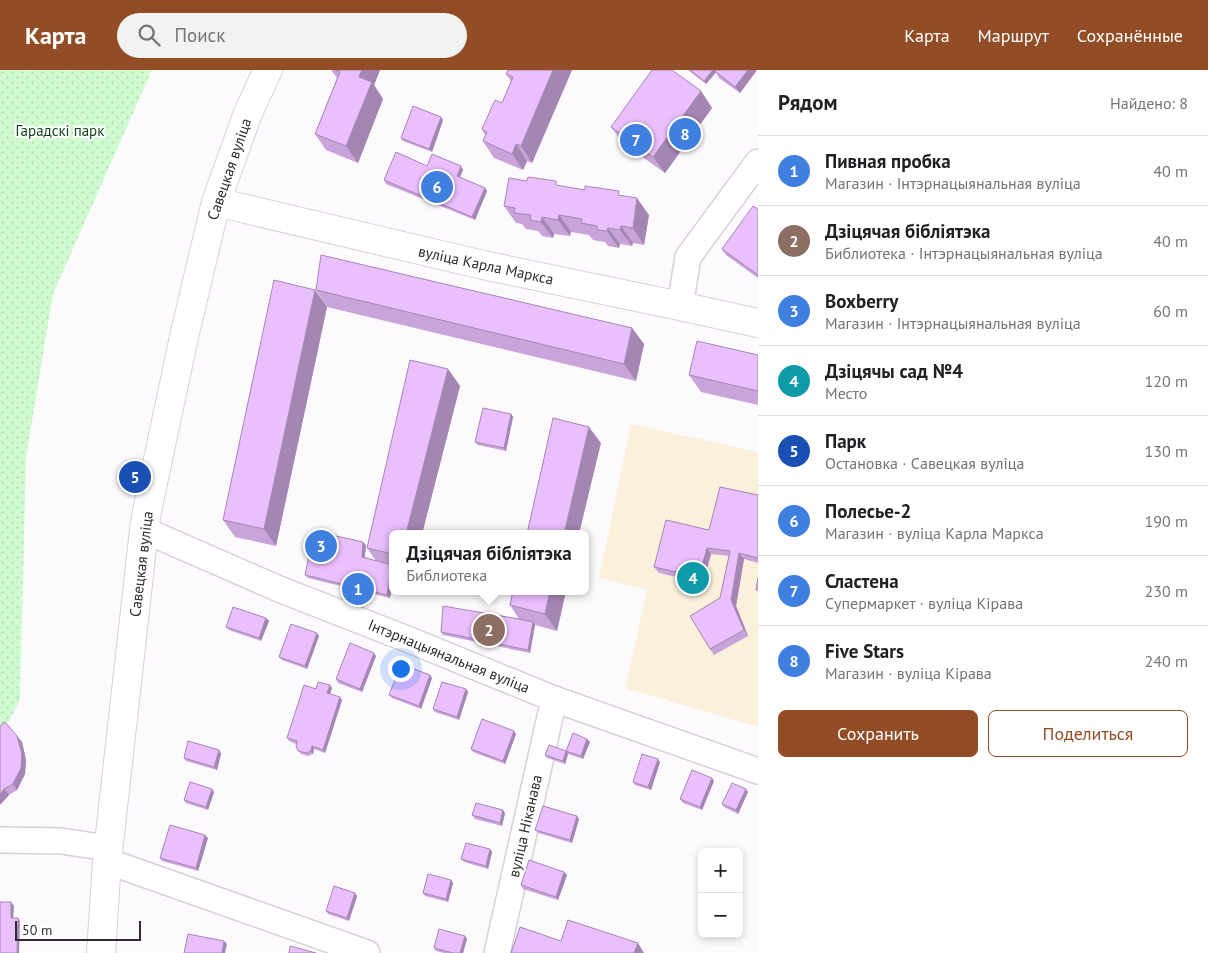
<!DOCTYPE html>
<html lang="ru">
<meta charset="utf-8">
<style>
:root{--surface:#fff;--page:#f2f2f2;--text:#202124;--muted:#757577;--line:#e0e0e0;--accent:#934d26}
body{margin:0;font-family:"PT Sans",sans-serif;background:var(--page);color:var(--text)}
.controls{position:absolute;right:15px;bottom:15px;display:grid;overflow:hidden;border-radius:8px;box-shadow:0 2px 8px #0003}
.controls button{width:45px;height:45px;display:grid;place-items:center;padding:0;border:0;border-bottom:1px solid var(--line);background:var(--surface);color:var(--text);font:25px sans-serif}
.scale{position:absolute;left:15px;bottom:12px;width:126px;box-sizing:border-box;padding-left:5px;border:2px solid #2d292e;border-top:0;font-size:14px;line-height:18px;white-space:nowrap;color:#2d292e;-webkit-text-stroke:4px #fff;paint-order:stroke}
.you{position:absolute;left:400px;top:598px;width:18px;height:18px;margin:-12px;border:4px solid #fff;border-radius:50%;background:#1a73e8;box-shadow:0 0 0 8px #1a73e833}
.badge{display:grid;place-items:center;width:32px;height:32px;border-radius:50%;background:var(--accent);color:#fff;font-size:16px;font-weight:700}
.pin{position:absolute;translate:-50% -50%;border:2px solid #fff;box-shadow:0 1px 5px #0006}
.popup{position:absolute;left:389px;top:460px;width:200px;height:65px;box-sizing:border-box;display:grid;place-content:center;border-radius:8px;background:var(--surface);filter:drop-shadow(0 1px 4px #0005);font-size:16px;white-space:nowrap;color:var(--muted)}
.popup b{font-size:19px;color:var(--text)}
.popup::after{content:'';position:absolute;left:50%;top:100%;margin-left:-10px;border:10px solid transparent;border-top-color:var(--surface)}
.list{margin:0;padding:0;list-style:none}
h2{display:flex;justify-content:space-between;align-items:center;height:65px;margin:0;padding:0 20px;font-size:21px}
h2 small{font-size:16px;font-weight:400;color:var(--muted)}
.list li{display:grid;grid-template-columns:32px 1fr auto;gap:15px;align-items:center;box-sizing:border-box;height:70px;padding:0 20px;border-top:1px solid var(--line)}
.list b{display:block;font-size:19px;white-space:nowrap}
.list p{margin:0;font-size:16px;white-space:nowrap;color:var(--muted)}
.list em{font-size:16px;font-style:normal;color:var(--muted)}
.actions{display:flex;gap:10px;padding:15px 20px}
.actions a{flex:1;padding:11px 0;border:1px solid var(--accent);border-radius:8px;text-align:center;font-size:18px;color:var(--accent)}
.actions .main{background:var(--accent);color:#fff}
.icon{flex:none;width:28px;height:28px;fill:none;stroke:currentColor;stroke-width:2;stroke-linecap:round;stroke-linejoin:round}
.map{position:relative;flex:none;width:758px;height:883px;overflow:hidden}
header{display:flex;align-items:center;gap:30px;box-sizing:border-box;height:70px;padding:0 25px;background:var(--accent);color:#fff}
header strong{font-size:24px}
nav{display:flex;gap:28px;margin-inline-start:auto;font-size:18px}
.search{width:350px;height:45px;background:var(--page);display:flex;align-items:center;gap:12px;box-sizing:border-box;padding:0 18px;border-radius:28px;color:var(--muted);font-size:19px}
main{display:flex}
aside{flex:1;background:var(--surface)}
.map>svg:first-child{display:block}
</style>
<header>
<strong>Карта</strong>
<div class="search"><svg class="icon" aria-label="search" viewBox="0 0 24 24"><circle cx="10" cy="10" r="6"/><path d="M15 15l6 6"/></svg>Поиск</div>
<nav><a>Карта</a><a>Маршрут</a><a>Сохранённые</a></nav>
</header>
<main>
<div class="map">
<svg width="758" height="883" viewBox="0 0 758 883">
<defs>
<pattern id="park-dots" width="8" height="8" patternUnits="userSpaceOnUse" patternTransform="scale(1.25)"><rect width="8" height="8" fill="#d0fbd1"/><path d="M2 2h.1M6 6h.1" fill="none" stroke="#b3d7b4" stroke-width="1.8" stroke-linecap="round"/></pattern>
</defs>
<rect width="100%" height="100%" fill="#fdfafe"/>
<polygon fill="#faf0db" points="631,354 758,382 758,657 625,618 647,520 599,508"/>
<polygon fill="url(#park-dots)" points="0,0 152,0 53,224 26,388 20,630 9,651 0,659"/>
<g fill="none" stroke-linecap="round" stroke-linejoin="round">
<g stroke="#d8cfda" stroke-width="28">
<g id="minor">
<polyline points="680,236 688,187 758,92"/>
<polyline points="144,460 279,519 412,571 554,629 758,701"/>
<polyline points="0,770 61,771 108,778"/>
<polyline points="107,791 367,883"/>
<polyline points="497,883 554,629"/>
</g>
</g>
<g stroke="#d8cfda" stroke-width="30">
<g id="major">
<polyline points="216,132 483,195 680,236 758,253"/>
<polyline points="101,883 107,791 144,460 147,441 184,267 216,132 248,43 268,0"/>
</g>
</g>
<use href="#minor" stroke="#fff" stroke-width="25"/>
<use href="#major" stroke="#fff" stroke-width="28"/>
</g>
<g fill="#c9a4da">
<polygon points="331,0 380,0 374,15 383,29 358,93 326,80 315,64 337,8"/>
<polygon points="572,0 532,93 527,91 523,100 494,88 483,71 485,65 482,59 502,33 511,11 506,4"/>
<polygon points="688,0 757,0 740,23 719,8 716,2 706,14"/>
<polygon points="701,21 712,38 665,103 623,73 611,57"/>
<polygon points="443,50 432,82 403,71 401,68"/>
<polygon points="427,96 463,100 460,107 485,118 487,121 475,150 386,114 384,110"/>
<polygon points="560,116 622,126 649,145 644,175 633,173 632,176 620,174 619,178 608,176 605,172 593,170 589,165 571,162 570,166 554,164 553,168 542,166 538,161 526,159 522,154 516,153 504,136"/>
<polygon points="758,139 758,208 726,185 722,179"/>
<polygon points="315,220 327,237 276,476 235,467 223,450"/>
<polygon points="316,220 632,258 644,274 636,311 327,237"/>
<polygon points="758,285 758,335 701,322 689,305"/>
<polygon points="448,299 460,316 422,464 393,464 393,510 390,528 308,508 305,505 366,475 365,487 376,491 367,478"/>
<polygon points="511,344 513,347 506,381 478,375 475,372"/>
<polygon points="758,425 758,493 744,489 736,536 748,566 714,585 710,579 729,486 711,484 703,513 659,503 654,497"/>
<polygon points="513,521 566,521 557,561 535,555 530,583 443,565 441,562 519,549 510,535"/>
<polygon points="266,548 269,551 261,571 229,560 226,557"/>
<polygon points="319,566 307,599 282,590 279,587"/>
<polygon points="376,586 362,622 338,613 336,609"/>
<polygon points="432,608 421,639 392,628 389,625"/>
<polygon points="332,618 330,624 342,630 325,683 314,679 313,684 308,686 301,684 296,676 296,674 289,671 287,668 316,619"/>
<polygon points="466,619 468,622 459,650 435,642 433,639"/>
<polygon points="0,656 22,672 26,690 25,704 17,720 9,725 0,735"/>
<polygon points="516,664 505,694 473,682 471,679"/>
<polygon points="587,669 590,672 583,689 568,684 565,694 547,688 545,685 566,681"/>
<polygon points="219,680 221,684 217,700 186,691 184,688"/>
<polygon points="660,692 651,720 635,715 633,712"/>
<polygon points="714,711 702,740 683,733 680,729"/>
<polygon points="212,719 214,722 208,740 186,733 184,730"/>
<polygon points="748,722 738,744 724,737 722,734"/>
<polygon points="505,743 502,756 475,749 472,745"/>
<polygon points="579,749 572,773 538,763 535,760"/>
<polygon points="208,768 198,801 162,791 160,788"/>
<polygon points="490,779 492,782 488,799 464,792 461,789"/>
<polygon points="567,805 558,830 523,819 521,815"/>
<polygon points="451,810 453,813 448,832 425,826 423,823"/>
<polygon points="357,826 349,851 328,844 326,841"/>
<polygon points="465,866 467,869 463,883 444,883 436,881 434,878"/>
</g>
<g fill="#a486b2">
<polygon points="362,0 380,0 374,15 383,29 358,93 346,76 359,7"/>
<polygon points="553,0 572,0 532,93 521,76"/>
<polygon points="713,0 718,0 706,14 704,11"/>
<polygon points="748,0 757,0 740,23 735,17"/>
<polygon points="701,21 712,38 665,103 653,87"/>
<polygon points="441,47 443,50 432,82 429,79"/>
<polygon points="516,74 527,91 523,100 512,84"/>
<polygon points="461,96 463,100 459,109 457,106"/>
<polygon points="485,118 487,121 475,150 472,147"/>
<polygon points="637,128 649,145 644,175 633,158"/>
<polygon points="559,145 571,162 570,166 558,150"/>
<polygon points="542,147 554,164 553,168 541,152"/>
<polygon points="621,156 633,173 632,176 620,160"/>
<polygon points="608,158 620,174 619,178 607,161"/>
<polygon points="315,220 327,237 276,476 264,459"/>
<polygon points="632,258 644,274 636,311 624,294"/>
<polygon points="448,299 460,316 422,464 406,464"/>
<polygon points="511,344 513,347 506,381 504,378"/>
<polygon points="589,357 601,373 579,464 564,464"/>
<polygon points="363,472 366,475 364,490 362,487"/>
<polygon points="707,478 711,484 703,513 699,507"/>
<polygon points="739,483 744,489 736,536 748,566 744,560 731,530"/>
<polygon points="393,495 393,510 390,528 387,525"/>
<polygon points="550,521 566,521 557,561 545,544"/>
<polygon points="266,548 269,551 261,571 259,568"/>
<polygon points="533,552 535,555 530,583 528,580"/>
<polygon points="317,563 319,566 307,599 305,596"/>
<polygon points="374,583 376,586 362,622 360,619"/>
<polygon points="430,605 432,608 421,639 419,636"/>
<polygon points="330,615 332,618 329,626 327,623"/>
<polygon points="466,619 468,622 459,650 457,647"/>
<polygon points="340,627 342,630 325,683 323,680"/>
<polygon points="514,661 516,664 505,694 503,691"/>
<polygon points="17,666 22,672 26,690 25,704 17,720 13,714"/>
<polygon points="587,669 590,672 583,689 581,686"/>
<polygon points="312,676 314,679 313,684 311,681"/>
<polygon points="219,680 221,684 217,700 214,697"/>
<polygon points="566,681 568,684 565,694 563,691"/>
<polygon points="658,689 660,692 651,720 648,717"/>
<polygon points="712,708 714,711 702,740 700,737"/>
<polygon points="4,719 9,725 1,734 0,733 0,724"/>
<polygon points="212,719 214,722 208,740 206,737"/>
<polygon points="746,719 748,722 738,744 736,740"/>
<polygon points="503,740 505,743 502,756 500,753"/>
<polygon points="577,746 579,749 572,773 570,770"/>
<polygon points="205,765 208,768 198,801 196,798"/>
<polygon points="490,779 492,782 488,799 486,796"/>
<polygon points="564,802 567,805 558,830 556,827"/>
<polygon points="451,810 453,813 448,832 446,829"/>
<polygon points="355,823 357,826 349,851 347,848"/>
<polygon points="11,832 14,836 13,851 11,848"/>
<polygon points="18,848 20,851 19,883 17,883"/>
<polygon points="465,866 467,869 463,883 460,883"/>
<polygon points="224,871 227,874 225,883 222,883"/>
<polygon points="638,873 644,883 634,883"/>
</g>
<g fill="#eabffe" stroke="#a486b2">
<polygon points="335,0 362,0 359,7 372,12 346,76 315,64 340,2"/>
<polygon points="508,0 553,0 521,76 516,74 512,84 483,71 487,62 482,59 495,30 502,33 513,7 506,4"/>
<polygon points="652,0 672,0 701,21 653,87 611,57"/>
<polygon points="690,0 713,0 704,11"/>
<polygon points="716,0 748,0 735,17 715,1"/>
<polygon points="413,36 441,47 429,79 401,68"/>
<polygon points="396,82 427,96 432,84 461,96 457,106 485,118 472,147 384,110"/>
<polygon points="528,107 556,111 556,115 585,120 585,116 619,121 618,125 637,128 633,158 621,156 620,160 608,158 607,161 597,160 597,156 581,153 582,149 559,145 558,150 542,147 541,152 530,150 531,145 514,143 515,138 504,136 509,108 527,111"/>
<polygon points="753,136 758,139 758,205 722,179"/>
<polygon points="321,185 632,258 624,294 316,220"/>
<polygon points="274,210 315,220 264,459 223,450"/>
<polygon points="697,271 758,285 758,321 689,305"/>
<polygon points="410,290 448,299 406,464 393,464 393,484 367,478"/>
<polygon points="483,338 511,344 504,378 475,372"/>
<polygon points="553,348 589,357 564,464 527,464"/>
<polygon points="720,417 758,425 758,488 739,483 731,530 744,560 710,579 690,546 720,528 730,481 707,478 699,507 654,497 666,450 709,460"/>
<polygon points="314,461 363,472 362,487 392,495 387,525 305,505"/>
<polygon points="758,508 758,520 756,520"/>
<polygon points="513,521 550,521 545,544 510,535"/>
<polygon points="443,536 519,549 533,552 528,580 441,562"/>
<polygon points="233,537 266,548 259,568 226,557"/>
<polygon points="291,554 317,563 305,596 279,587"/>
<polygon points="350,573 374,583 360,619 336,609"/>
<polygon points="401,594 430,605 419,636 389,625"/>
<polygon points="318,612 330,615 327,623 340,627 323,680 312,676 311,681 306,683 298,681 296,676 297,671 287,668 304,615 316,619"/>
<polygon points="442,612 466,619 457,647 433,639"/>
<polygon points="482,649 514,661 503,691 471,679"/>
<polygon points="5,652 17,666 22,684 21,698 13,714 4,719 0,724 0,656"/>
<polygon points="573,663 587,669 581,686 566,681 563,691 545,685 549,675 566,681"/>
<polygon points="188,671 219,680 214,697 184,688"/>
<polygon points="642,684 658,689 648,717 633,712"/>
<polygon points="692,700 712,708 700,737 680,729"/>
<polygon points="190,712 212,719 206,737 184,730"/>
<polygon points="732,713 746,719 736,740 722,734"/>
<polygon points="476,733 503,740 500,753 472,745"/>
<polygon points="543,736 577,746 570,770 535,760"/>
<polygon points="170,755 205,765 196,798 160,788"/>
<polygon points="466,773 490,779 486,796 461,789"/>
<polygon points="529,790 564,802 556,827 521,815"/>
<polygon points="428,804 451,810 446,829 423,823"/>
<polygon points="334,816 355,823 347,848 326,841"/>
<polygon points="0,832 11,832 11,848 18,848 17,883 0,883"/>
<polygon points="568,850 638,873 634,883 511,883 520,857 561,871"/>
<polygon points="439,859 465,866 460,883 453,883 434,878"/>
<polygon points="188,864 224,871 222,883 184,883"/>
<polygon points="290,876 316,883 289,883"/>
</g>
<g text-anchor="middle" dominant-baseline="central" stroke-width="4" stroke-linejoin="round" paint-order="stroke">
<g font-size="15" fill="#124619" stroke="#fff">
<text x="60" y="60">Гарадскі парк</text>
</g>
<g font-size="15" fill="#2d292e" stroke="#fff">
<text transform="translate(229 99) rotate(-71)">Савецкая вуліца</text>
<text transform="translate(486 195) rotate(12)">вуліца Карла Маркса</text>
<text transform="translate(141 494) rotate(-83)">Савецкая вуліца</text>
<text transform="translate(449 586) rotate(22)">Інтэрнацыянальная вуліца</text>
<text transform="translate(525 756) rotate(-77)">вуліца Ніканава</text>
</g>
</g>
</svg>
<div class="controls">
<button>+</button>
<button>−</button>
</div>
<div class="scale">50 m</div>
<div class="you"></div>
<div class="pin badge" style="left:358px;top:519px;background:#3f7fe0">1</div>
<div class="pin badge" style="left:489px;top:560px;background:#8d6e63">2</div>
<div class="popup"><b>Дзіцячая бібліятэка</b>Библиотека</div>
<div class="pin badge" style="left:321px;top:476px;background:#3f7fe0">3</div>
<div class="pin badge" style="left:693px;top:508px;background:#0f9aa8">4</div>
<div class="pin badge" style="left:135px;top:407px;background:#1a4fb4">5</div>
<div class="pin badge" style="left:437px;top:117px;background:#3f7fe0">6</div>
<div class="pin badge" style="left:636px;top:70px;background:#3f7fe0">7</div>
<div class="pin badge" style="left:685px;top:64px;background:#3f7fe0">8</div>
</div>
<aside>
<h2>Рядом<small>Найдено: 8</small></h2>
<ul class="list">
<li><span class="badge" style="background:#3f7fe0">1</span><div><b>Пивная пробка</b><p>Магазин · Інтэрнацыянальная вуліца</p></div><em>40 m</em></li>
<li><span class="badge" style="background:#8d6e63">2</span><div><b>Дзіцячая бібліятэка</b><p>Библиотека · Інтэрнацыянальная вуліца</p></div><em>40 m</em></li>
<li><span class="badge" style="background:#3f7fe0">3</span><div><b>Boxberry</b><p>Магазин · Інтэрнацыянальная вуліца</p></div><em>60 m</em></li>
<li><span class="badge" style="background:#0f9aa8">4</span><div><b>Дзіцячы сад №4</b><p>Место</p></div><em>120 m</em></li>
<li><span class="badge" style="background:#1a4fb4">5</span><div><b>Парк</b><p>Остановка · Савецкая вуліца</p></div><em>130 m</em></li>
<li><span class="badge" style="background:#3f7fe0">6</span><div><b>Полесье-2</b><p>Магазин · вуліца Карла Маркса</p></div><em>190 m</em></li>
<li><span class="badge" style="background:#3f7fe0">7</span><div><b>Сластена</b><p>Супермаркет · вуліца Кірава</p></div><em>230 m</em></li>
<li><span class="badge" style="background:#3f7fe0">8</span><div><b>Five Stars</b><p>Магазин · вуліца Кірава</p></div><em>240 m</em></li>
</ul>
<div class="actions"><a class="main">Сохранить</a><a>Поделиться</a></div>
</aside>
</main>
